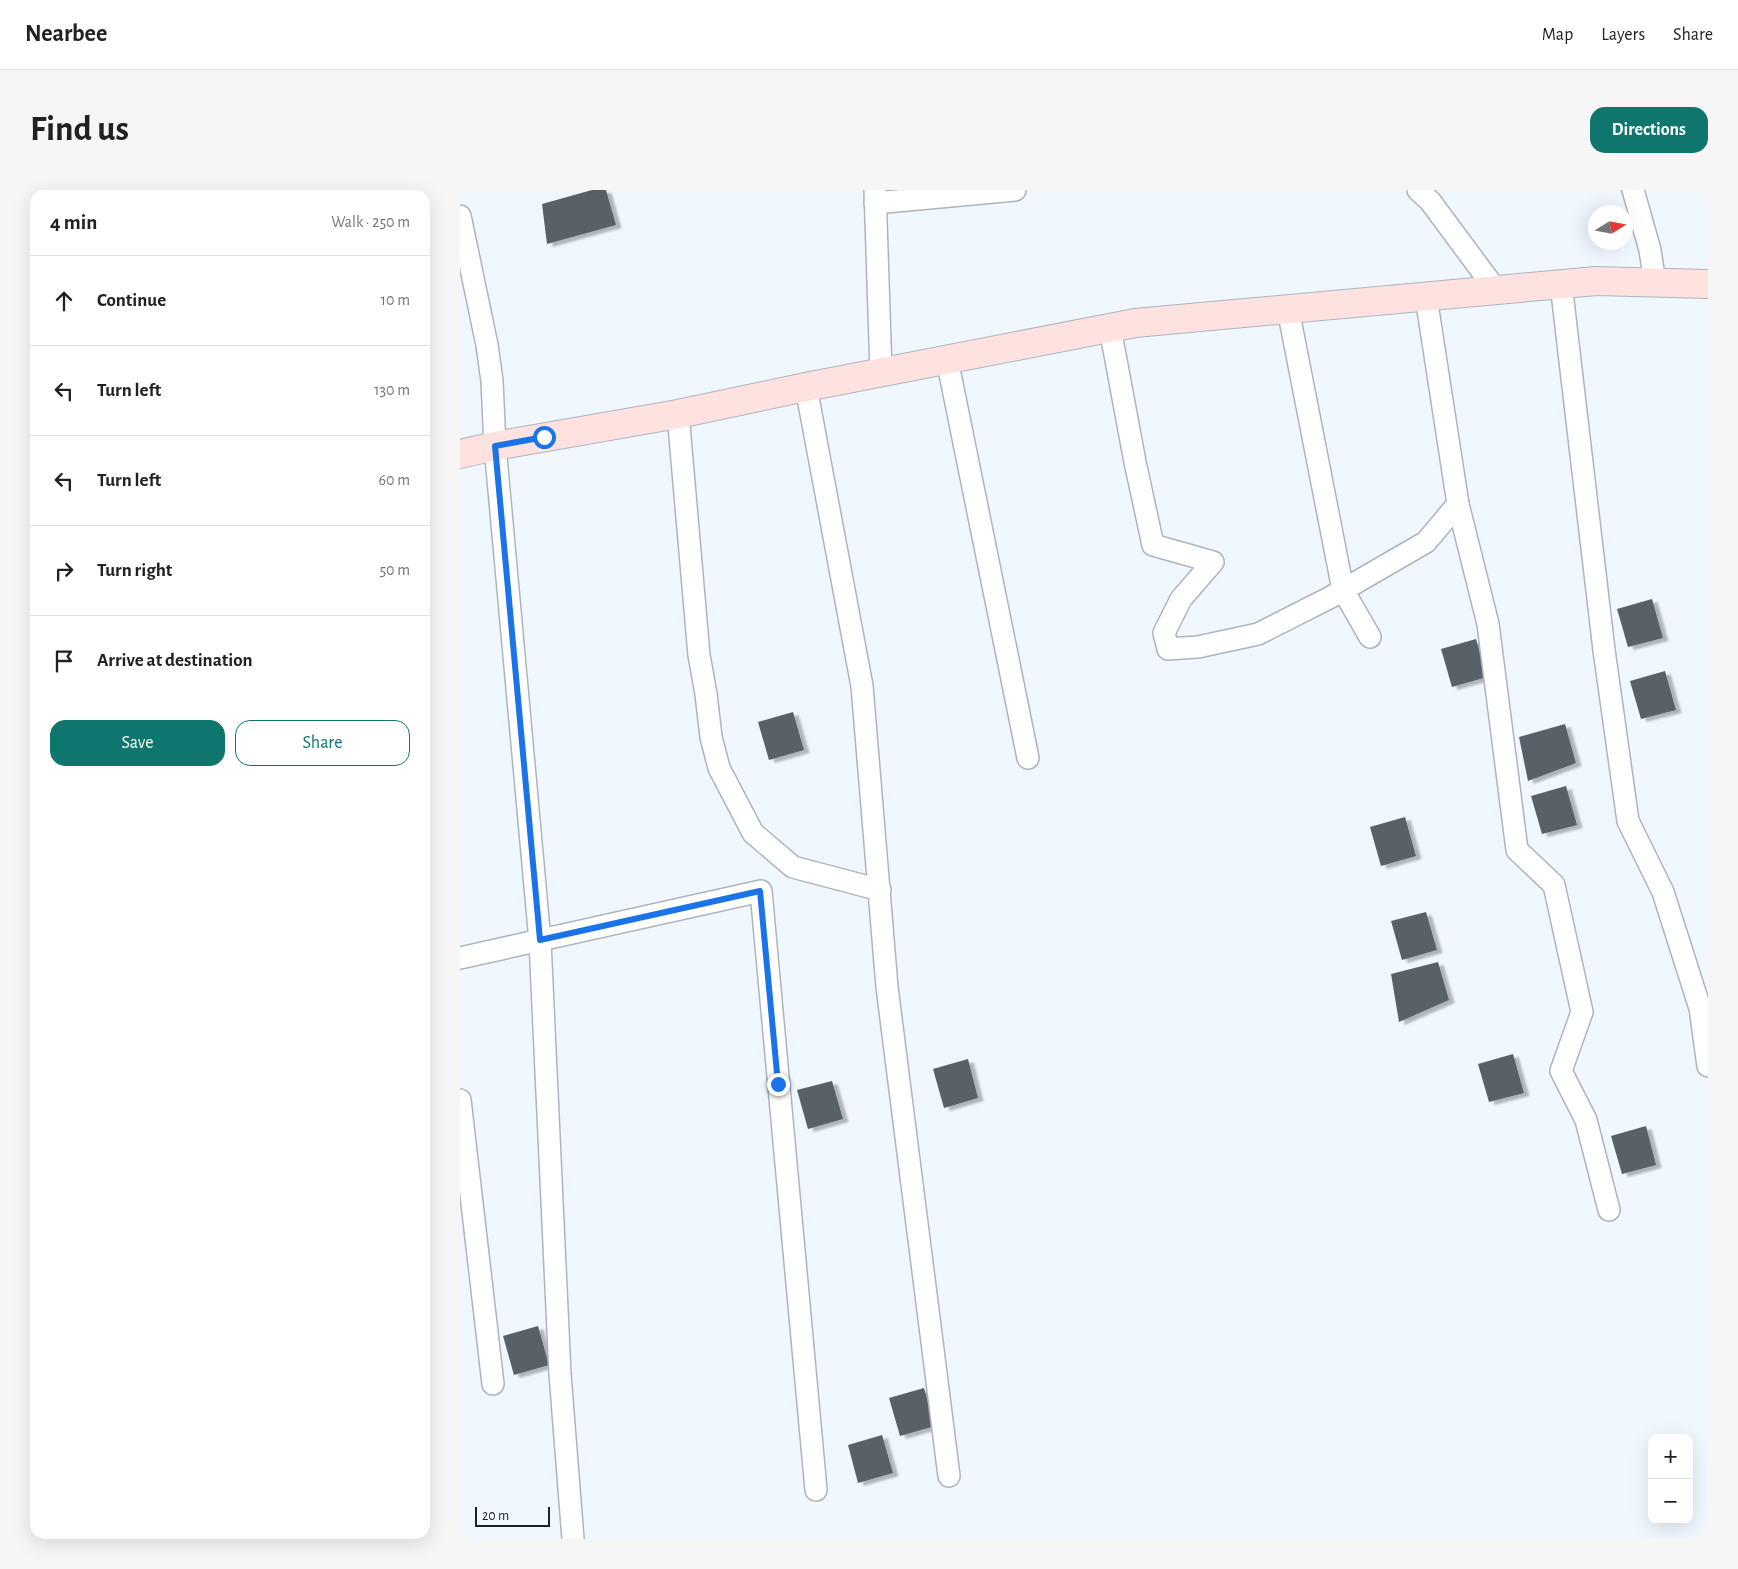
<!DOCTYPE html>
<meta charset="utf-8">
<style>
:root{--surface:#fff;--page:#f6f6f6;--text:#202124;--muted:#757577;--line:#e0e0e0;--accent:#0f766e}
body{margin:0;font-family:"Alegreya Sans",sans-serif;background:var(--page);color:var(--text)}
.controls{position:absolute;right:15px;bottom:15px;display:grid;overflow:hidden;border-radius:10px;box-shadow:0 5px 20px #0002}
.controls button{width:45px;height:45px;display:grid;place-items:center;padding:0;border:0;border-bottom:1px solid var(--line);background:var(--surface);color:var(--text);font:25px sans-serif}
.compass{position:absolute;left:1128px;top:15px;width:45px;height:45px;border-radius:50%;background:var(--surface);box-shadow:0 5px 20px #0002;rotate:79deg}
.scale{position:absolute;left:15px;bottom:12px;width:75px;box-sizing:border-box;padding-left:5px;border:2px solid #1f2225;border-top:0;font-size:14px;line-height:18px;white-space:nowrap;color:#1f2225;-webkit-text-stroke:4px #f0f7ff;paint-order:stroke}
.stop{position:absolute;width:15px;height:15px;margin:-11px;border:4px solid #1a73e8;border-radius:50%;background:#fff}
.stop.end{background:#1a73e8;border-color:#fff;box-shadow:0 1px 5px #0008}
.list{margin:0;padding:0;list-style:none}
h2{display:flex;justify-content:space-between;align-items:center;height:65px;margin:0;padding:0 20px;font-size:21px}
h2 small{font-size:16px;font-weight:400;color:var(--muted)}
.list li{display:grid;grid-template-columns:32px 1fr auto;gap:15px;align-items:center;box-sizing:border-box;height:90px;padding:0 20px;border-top:1px solid var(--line)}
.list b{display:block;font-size:19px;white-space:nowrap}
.list em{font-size:16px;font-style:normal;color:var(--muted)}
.actions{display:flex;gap:10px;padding:15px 20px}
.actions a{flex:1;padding:11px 0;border:1px solid var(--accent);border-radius:15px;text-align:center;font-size:18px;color:var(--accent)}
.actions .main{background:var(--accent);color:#fff}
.icon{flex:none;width:28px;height:28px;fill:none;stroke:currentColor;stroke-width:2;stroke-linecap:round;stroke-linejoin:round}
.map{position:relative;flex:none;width:1248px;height:1349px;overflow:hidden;border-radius:15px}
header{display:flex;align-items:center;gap:30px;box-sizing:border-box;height:70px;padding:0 25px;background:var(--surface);border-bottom:1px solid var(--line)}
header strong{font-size:24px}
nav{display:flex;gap:28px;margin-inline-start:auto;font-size:18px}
.intro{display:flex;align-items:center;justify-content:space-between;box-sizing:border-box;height:120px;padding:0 30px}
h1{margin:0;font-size:35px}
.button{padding:12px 22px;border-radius:15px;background:var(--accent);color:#fff;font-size:18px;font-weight:700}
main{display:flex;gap:30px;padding:0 30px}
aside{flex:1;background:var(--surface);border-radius:15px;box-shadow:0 5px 20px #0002}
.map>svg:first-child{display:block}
</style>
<header>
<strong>Nearbee</strong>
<nav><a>Map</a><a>Layers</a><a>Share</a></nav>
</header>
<div class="intro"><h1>Find us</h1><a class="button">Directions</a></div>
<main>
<aside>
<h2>4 min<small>Walk · 250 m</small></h2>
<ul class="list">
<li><svg class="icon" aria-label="ahead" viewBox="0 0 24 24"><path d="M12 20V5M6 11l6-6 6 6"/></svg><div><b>Continue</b></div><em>10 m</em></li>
<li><svg class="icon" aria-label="left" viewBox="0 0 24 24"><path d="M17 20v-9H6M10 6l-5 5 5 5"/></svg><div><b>Turn left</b></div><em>130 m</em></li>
<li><svg class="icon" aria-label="left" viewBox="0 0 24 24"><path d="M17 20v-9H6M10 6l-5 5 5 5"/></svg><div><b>Turn left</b></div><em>60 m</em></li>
<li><svg class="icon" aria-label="right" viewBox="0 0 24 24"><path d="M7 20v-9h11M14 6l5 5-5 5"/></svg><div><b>Turn right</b></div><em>50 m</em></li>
<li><svg class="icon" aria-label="arrive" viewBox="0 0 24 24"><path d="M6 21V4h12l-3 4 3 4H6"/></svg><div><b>Arrive at destination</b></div></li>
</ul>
<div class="actions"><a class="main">Save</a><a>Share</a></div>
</aside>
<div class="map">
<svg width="1248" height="1349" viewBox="0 0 1248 1349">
<defs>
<filter id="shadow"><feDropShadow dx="5.5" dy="3" stdDeviation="1" flood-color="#0004"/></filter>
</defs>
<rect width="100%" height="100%" fill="#f0f7ff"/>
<g fill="#586068" filter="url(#shadow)">
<polygon points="132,0 146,0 156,35 87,54 82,14"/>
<polygon points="1192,409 1203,448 1168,457 1157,419"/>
<polygon points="1016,449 1027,487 992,497 981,459"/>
<polygon points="1205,481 1216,520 1181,529 1170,491"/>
<polygon points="333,522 344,560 309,570 298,532"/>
<polygon points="1105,534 1116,573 1068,591 1059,547"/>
<polygon points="1106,596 1117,635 1082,644 1071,606"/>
<polygon points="945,627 956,666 921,676 910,637"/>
<polygon points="966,722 977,760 942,770 931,731"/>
<polygon points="978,772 989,810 939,832 931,784"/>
<polygon points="1053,864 1064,903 1029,912 1018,874"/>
<polygon points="508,869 518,908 484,918 473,879"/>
<polygon points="372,891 383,929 348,939 337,900"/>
<polygon points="1186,936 1196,975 1162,984 1151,946"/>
<polygon points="78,1136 89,1175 54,1185 43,1146"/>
<polygon points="464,1198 475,1236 440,1246 429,1208"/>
<polygon points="422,1245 433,1283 398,1293 388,1255"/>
</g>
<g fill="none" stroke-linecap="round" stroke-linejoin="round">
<g stroke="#acb5be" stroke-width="24">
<g id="minor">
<polyline points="415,0 421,182"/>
<polyline points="958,0 970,11 1036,100"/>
<polyline points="1173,0 1190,60 1195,93"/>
<polyline points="415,13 555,0"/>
<polyline points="0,26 27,155 32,191 35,256 80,751 100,1184 113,1349"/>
<polyline points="1101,94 1144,460 1168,631 1203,702 1240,818 1248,876"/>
<polyline points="966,107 998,314 1028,434 1057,660 1094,695 1122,822 1101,881 1126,930 1149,1020"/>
<polyline points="828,119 883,400 910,447"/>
<polyline points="650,138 675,272 693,355 753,372 721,409 704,443 708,459 738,457 798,444 871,407 966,352 998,314"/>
<polyline points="487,169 568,568"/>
<polyline points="346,197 402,496 427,797 489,1286"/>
<polyline points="218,224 239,465 246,504 251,547 259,578 293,643 333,677 420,700"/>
<polyline points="0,768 301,701 356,1300"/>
<polyline points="0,910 33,1194"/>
</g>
</g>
<g stroke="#acb5be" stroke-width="30">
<polyline id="secondary" points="0,264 35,256 218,224 346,197 675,133 1136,91 1248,94"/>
</g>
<use href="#minor" stroke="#fff" stroke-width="21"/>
<use href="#secondary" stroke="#fee2e0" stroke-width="28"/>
</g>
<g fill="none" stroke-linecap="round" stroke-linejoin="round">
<polyline stroke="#1a73e8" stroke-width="6" points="84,247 35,256 80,750 300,701 318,894"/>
</g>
</svg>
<div class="controls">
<button>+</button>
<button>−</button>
</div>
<svg class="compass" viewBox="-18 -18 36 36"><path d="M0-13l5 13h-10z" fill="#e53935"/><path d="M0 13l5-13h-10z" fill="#757577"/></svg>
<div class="scale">20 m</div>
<div class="stop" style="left:84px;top:247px"></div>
<div class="stop end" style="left:318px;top:894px"></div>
</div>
</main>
